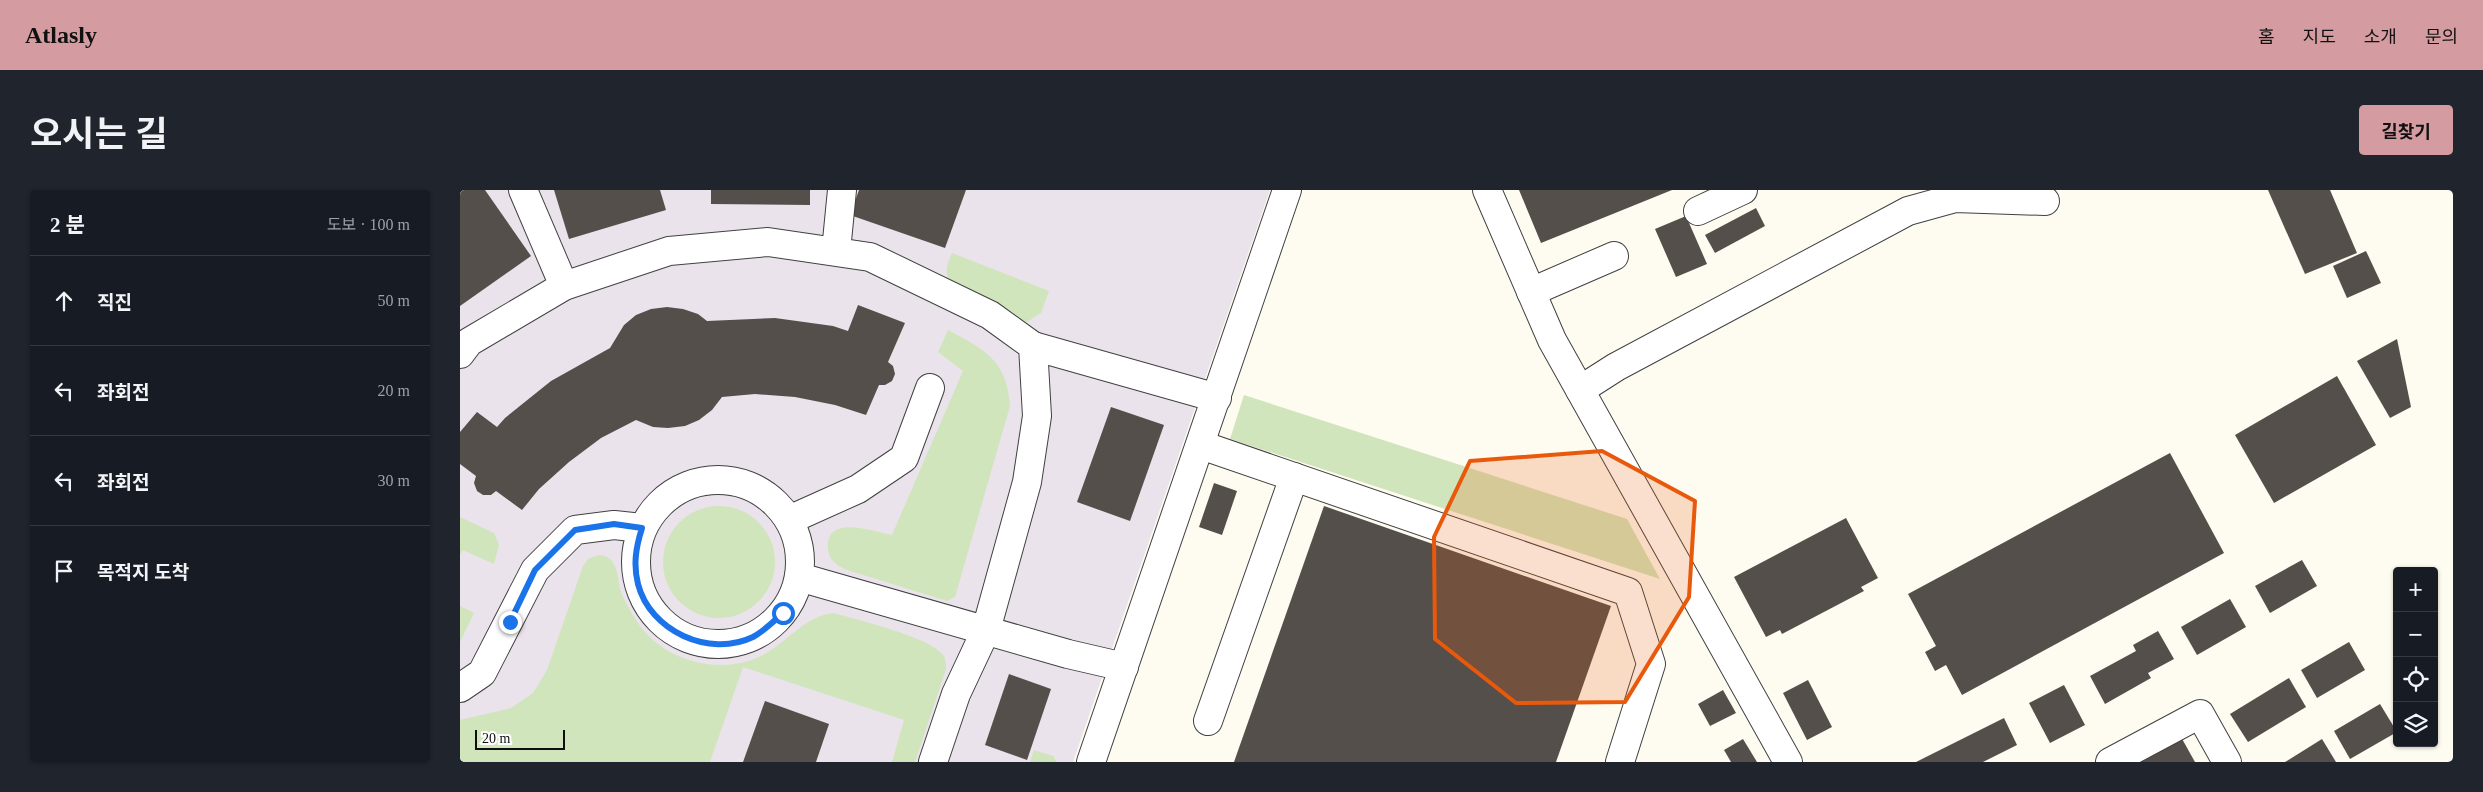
<!DOCTYPE html>
<html lang="ko">
<meta charset="utf-8">
<style>
:root{--surface:#171b24;--page:#20242c;--text:#f1f3f6;--muted:#9ea1a6;--line:#363941;--accent:#d49ca1}
body{margin:0;font-family:"Times New Roman","Noto Sans KR",serif;background:var(--page);color:var(--text)}
.controls{position:absolute;right:15px;bottom:15px;display:grid;overflow:hidden;border-radius:5px;box-shadow:0 1px 4px #0004}
.controls button{width:45px;height:45px;display:grid;place-items:center;padding:0;border:0;border-bottom:1px solid var(--line);background:var(--surface);color:var(--text);font:25px sans-serif}
.scale{position:absolute;left:15px;bottom:12px;width:90px;box-sizing:border-box;padding-left:5px;border:2px solid #0e0e0e;border-top:0;font-size:14px;line-height:18px;white-space:nowrap;color:#0e0e0e;-webkit-text-stroke:4px #fff;paint-order:stroke}
.stop{position:absolute;width:15px;height:15px;margin:-11px;border:4px solid #1a73e8;border-radius:50%;background:#fff}
.stop.end{background:#1a73e8;border-color:#fff;box-shadow:0 1px 5px #0008}
.list{margin:0;padding:0;list-style:none}
h2{display:flex;justify-content:space-between;align-items:center;height:65px;margin:0;padding:0 20px;font-size:21px}
h2 small{font-size:16px;font-weight:400;color:var(--muted)}
.list li{display:grid;grid-template-columns:32px 1fr auto;gap:15px;align-items:center;box-sizing:border-box;height:90px;padding:0 20px;border-top:1px solid var(--line)}
.list b{display:block;font-size:19px;white-space:nowrap}
.list em{font-size:16px;font-style:normal;color:var(--muted)}
.icon{flex:none;width:28px;height:28px;fill:none;stroke:currentColor;stroke-width:2;stroke-linecap:round;stroke-linejoin:round}
.map{position:relative;flex:none;width:1993px;height:572px;overflow:hidden;border-radius:5px}
header{display:flex;align-items:center;gap:30px;box-sizing:border-box;height:70px;padding:0 25px;background:var(--accent);color:#111}
header strong{font-size:24px}
nav{display:flex;gap:28px;margin-inline-start:auto;font-size:18px}
.intro{display:flex;align-items:center;justify-content:space-between;box-sizing:border-box;height:120px;padding:0 30px}
h1{margin:0;font-size:35px}
.button{padding:12px 22px;border-radius:5px;background:var(--accent);color:#111;font-size:18px;font-weight:700}
main{display:flex;gap:30px;padding:0 30px}
aside{flex:1;background:var(--surface);border-radius:5px;box-shadow:0 1px 4px #0004}
.map>svg:first-child{display:block}
</style>
<header>
<strong>Atlasly</strong>
<nav><a>홈</a><a>지도</a><a>소개</a><a>문의</a></nav>
</header>
<div class="intro"><h1>오시는 길</h1><a class="button">길찾기</a></div>
<main>
<aside>
<h2>2 분<small>도보 · 100 m</small></h2>
<ul class="list">
<li><svg class="icon" aria-label="ahead" viewBox="0 0 24 24"><path d="M12 20V5M6 11l6-6 6 6"/></svg><div><b>직진</b></div><em>50 m</em></li>
<li><svg class="icon" aria-label="left" viewBox="0 0 24 24"><path d="M17 20v-9H6M10 6l-5 5 5 5"/></svg><div><b>좌회전</b></div><em>20 m</em></li>
<li><svg class="icon" aria-label="left" viewBox="0 0 24 24"><path d="M17 20v-9H6M10 6l-5 5 5 5"/></svg><div><b>좌회전</b></div><em>30 m</em></li>
<li><svg class="icon" aria-label="arrive" viewBox="0 0 24 24"><path d="M6 21V4h12l-3 4 3 4H6"/></svg><div><b>목적지 도착</b></div></li>
</ul>
</aside>
<div class="map">
<svg width="1993" height="572" viewBox="0 0 1993 572">
<rect width="100%" height="100%" fill="#fefbf0"/>
<polygon fill="#eae3eb" points="0,0 810,0 613,572 0,572"/>
<g fill="#d1e5bc">
<path d="M492,63L589,101L581,123L567,132L549,128L490,93C484,82 487,74 492,63Z"/>
<path d="M488,140C526,160 547,171 550,216L495,407L487,411L384,379C375,374 369,369 368,359C365,323 414,342 432,345L503,181L478,162Z"/>
<polygon points="784,205 1167,329 1200,389 770,249"/>
<circle cx="259" cy="372" r="56"/>
<polygon points="0,327 34,343 39,355 34,374 3,360 0,365"/>
<path d="M138,365C143,365 147,366 151,370C158,377 158,390 160,399C164,411 171,422 178,433C203,471 261,487 303,465C327,452 346,425 374,423C398,430 470,447 483,465C486,469 486,474 486,479L455,572H432L444,530L283,477L250,572H0V530L51,518L73,503L87,480L123,376L128,369Z"/>
<polygon points="0,416 14,423 0,452"/>
<polygon points="574,560 593,566 597,572 570,572"/>
</g>
<g fill="#554f4b">
<polygon points="0,0 25,0 71,66 0,116"/>
<polygon points="94,0 200,0 206,20 109,49"/>
<polygon points="251,0 350,0 350,15 251,14"/>
<polygon points="399,0 506,0 485,58 390,25"/>
<polygon points="1059,0 1212,0 1081,53"/>
<polygon points="1808,0 1870,0 1897,63 1845,84"/>
<polygon points="1296,18 1305,36 1255,63 1245,45"/>
<polygon points="1226,26 1247,74 1216,87 1195,39"/>
<polygon points="1906,61 1921,93 1887,108 1873,76"/>
<polygon points="398,115 445,133 428,172 433,176 435,184 432,191 425,195 419,195 406,225 375,215 335,207 295,204 262,207 252,220 239,230 225,236 208,238 193,237 176,230 141,248 109,272 79,299 62,320 36,301 31,305 23,305 17,301 14,293 16,286 0,274 0,242 17,222 37,237 45,228 91,191 150,158 164,135 176,125 191,119 207,117 223,119 238,124 247,131 315,128 373,136 388,141"/>
<polygon points="1937,149 1951,217 1930,228 1897,171"/>
<polygon points="1877,186 1916,255 1814,313 1775,245"/>
<polygon points="651,217 704,235 670,331 617,312"/>
<polygon points="1710,263 1764,363 1502,505 1486,475 1475,481 1465,462 1476,456 1448,404"/>
<polygon points="754,293 777,301 762,345 739,337"/>
<polygon points="864,316 1151,416 1096,572 774,572"/>
<polygon points="1386,328 1418,388 1401,397 1404,401 1322,444 1320,440 1306,447 1274,387"/>
<polygon points="1842,370 1857,396 1810,423 1795,396"/>
<polygon points="1770,409 1786,437 1737,465 1721,437"/>
<polygon points="1698,441 1714,469 1688,483 1691,488 1645,514 1630,486 1676,461 1673,455"/>
<polygon points="1889,452 1905,480 1857,508 1841,480"/>
<polygon points="549,484 591,499 567,570 525,555"/>
<polygon points="1829,488 1846,517 1788,552 1770,524"/>
<polygon points="1348,490 1372,537 1347,550 1323,503"/>
<polygon points="1604,495 1625,535 1590,553 1569,513"/>
<polygon points="1263,500 1276,523 1250,536 1238,514"/>
<polygon points="305,511 369,534 356,572 283,572"/>
<polygon points="1920,514 1937,542 1890,569 1874,541"/>
<polygon points="1544,528 1557,555 1523,572 1456,572"/>
<polygon points="1721,547 1735,572 1677,572"/>
<polygon points="1283,549 1297,572 1271,572 1264,560"/>
<polygon points="1862,549 1876,572 1825,572"/>
</g>
<g fill="none" stroke-linecap="round" stroke-linejoin="round">
<g stroke="#414141" stroke-width="30">
<g id="minor">
<polyline points="63,0 104,96"/>
<polyline points="1027,0 1092,150 1328,572"/>
<polyline points="1238,21 1283,0"/>
<polyline points="376,61 382,0"/>
<polyline points="1071,102 1154,66"/>
<polyline points="573,156 757,208"/>
<polyline points="0,164 9,152 104,96 209,61 308,52 410,67 530,125 573,156 577,226 567,292 526,440 496,504 473,572"/>
<polyline points="1120,200 1156,177 1448,21 1495,8 1585,11"/>
<polyline points="741,255 1168,402 1191,474 1160,572"/>
<circle cx="258" cy="372" r="82"/>
<polyline points="329,330 398,299 444,268 470,198"/>
<polyline points="339,387 608,464 664,477"/>
<polyline points="0,498 22,483 75,380 115,340 154,335 182,338"/>
<polyline points="748,531 834,287"/>
<polyline points="631,572 827,0"/>
<polyline points="1650,572 1740,524 1767,572"/>
</g>
</g>
<use href="#minor" stroke="#fff" stroke-width="28"/>
</g>
<g fill="none" stroke-linecap="round" stroke-linejoin="round">
<path stroke="#1a73e8" stroke-width="6" d="M50,432L75,380L115,340L154,334L182,338C176,357 173,374 178,394C190,441 249,468 293,447C304,441 313,432 323,423"/>
</g>
<path fill="#e8590c" fill-opacity="0.2" stroke="#e8590c" stroke-width="4" stroke-linejoin="round" d="M1142,261L1235,311L1229,407L1165,512L1056,513L975,449L974,347L1010,271Z"/>
</svg>
<div class="controls">
<button>+</button>
<button>−</button>
<button><svg class="icon" aria-label="locate" viewBox="0 0 24 24"><circle cx="12" cy="12" r="6"/><path d="M12 2v4M12 18v4M2 12h4M18 12h4"/></svg></button>
<button><svg class="icon" aria-label="layers" viewBox="0 0 24 24"><path d="M12 4l9 5-9 5-9-5zM3 14l9 5 9-5"/></svg></button>
</div>
<div class="scale">20 m</div>
<div class="stop" style="left:323px;top:423px"></div>
<div class="stop end" style="left:50px;top:432px"></div>
</div>
</main>
